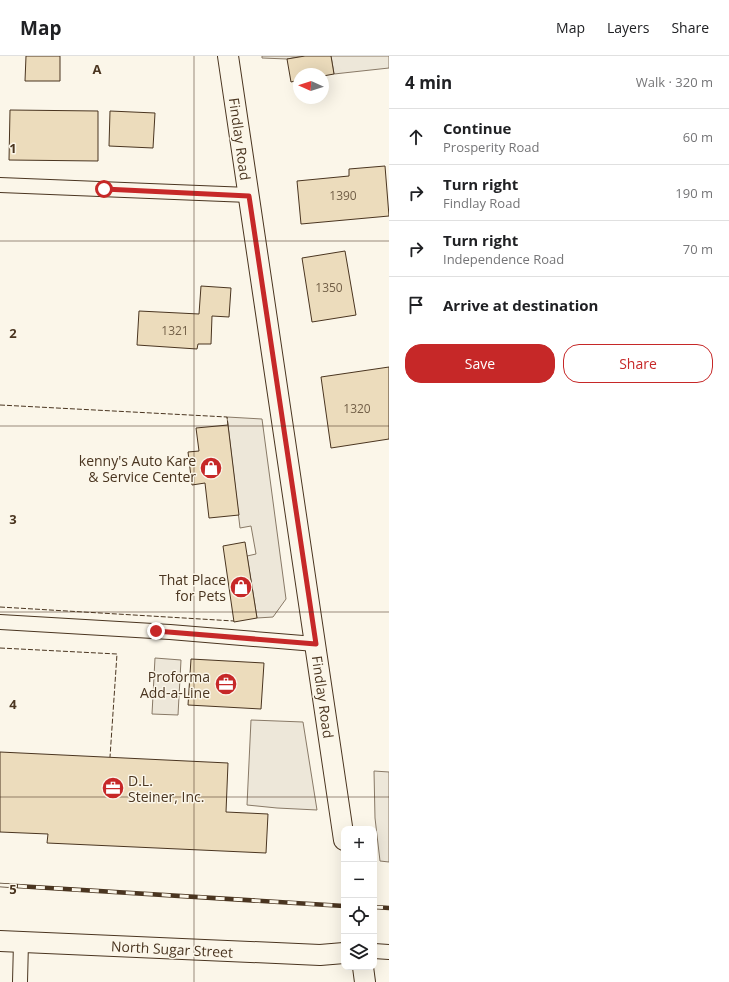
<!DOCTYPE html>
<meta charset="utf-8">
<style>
:root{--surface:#fff;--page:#f6f6f6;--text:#202124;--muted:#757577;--line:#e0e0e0;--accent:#c62828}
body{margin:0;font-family:"Open Sans",sans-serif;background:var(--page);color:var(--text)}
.controls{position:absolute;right:12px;bottom:12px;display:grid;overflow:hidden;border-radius:8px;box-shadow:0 4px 16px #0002}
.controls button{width:36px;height:36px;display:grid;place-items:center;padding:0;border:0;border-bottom:1px solid var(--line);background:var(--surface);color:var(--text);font:20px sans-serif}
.compass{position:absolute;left:293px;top:12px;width:36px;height:36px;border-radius:50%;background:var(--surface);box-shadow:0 4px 16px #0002;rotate:273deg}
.stop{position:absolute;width:12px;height:12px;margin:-9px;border:3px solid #c62828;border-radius:50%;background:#fff}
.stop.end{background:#c62828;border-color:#fff;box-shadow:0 1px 4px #0008}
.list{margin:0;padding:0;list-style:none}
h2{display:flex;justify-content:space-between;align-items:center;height:52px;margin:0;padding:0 16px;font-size:17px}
h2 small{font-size:13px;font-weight:400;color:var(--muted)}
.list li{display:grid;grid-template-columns:26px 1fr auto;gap:12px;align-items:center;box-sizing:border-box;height:56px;padding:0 16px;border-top:1px solid var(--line)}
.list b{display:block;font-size:15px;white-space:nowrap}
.list p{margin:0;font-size:13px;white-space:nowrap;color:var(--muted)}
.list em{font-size:13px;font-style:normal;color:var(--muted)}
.actions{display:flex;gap:8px;padding:12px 16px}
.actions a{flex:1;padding:9px 0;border:1px solid var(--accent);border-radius:16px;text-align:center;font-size:14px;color:var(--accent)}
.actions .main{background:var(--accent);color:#fff}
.icon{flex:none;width:22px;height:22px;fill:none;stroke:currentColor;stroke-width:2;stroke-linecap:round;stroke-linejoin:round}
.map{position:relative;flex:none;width:389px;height:926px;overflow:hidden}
header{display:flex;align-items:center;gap:24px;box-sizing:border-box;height:56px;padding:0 20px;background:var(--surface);border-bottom:1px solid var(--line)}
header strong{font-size:19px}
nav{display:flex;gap:22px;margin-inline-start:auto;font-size:14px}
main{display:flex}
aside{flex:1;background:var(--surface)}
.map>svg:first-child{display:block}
</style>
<header>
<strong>Map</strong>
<nav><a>Map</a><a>Layers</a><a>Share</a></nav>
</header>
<main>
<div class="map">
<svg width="389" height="926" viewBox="0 0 389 926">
<rect width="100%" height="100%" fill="#fbf6e9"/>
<g fill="#ede7d9" stroke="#887966">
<polygon points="262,0 305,0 287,3 262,2"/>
<polygon points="331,0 389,0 389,12 334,18"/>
<polygon points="227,361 262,363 286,543 273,561 257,562 247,500 256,498 251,470 240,472"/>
<polygon points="155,602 181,604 178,659 152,658"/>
<polygon points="251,664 303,666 317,754 277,752 247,749"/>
<polygon points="374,715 389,716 389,806 380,805 375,762"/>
</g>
<g fill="#ecdcbc" stroke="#4a3520">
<polygon points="26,0 60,0 60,25 25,25"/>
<polygon points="305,0 331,0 334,18 323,20 323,18 299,18 299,24 291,26 287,3"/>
<polygon points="10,54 98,55 98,105 9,104"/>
<polygon points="110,55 155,57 153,92 109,90"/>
<polygon points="385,110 389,160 301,168 297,125 349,120 349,113"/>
<polygon points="345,195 356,259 312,266 302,202"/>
<polygon points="201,230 231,232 229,261 212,260 211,288 198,288 197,293 137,289 139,255 199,258"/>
<polygon points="389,311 389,383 331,392 321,321"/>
<polygon points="228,369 239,459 209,462 205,427 192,429 188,396 199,395 196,372"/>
<polygon points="245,486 257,562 234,566 223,490"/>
<polygon points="191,603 264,607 261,653 188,649"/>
<polygon points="0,696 228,707 226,756 268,758 266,797 47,787 48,778 0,776"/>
</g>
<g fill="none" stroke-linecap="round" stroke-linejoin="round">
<g stroke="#4a3520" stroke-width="16">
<g id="street">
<polyline points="0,129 249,139"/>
<polyline points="0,566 170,576 315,588"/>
<polyline points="374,895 389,896"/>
<polyline points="20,926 21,886"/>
</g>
</g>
<g stroke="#4a3520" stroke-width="22">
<g id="secondary">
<polyline points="228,0 344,784"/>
<polyline points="0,885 320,899 344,897"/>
<polyline points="363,911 365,926"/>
</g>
</g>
<use href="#street" stroke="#fbf6e9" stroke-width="14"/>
<use href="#secondary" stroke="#fbf6e9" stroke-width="20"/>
<g stroke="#4a3520" stroke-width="4.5">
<g id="rail">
<polyline points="0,829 344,850"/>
<polyline points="374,851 389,852"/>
</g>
</g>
<use href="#rail" stroke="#fbf6e9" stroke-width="3" stroke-dasharray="9" stroke-linecap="butt"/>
<g stroke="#4a3520" stroke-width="1" stroke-dasharray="5 2" stroke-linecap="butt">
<polyline points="0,349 227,361 228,369"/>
<polyline points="0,551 234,565"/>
<polyline points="0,592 117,598 110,701"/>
</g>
</g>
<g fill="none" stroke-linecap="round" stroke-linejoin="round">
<polyline stroke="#c62828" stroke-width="5" points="104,133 249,140 316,588 156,575"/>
</g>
<path fill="none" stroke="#4a3520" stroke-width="1" stroke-opacity="0.55" d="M194,0V926M0,185H389M0,370H389M0,556H389M0,741H389"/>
<defs>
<g id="shop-disc" transform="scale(1.15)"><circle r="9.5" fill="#c62828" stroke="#fbf6e9"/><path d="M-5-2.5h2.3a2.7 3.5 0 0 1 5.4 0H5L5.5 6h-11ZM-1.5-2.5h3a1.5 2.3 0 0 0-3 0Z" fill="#fff"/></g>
<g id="office-disc" transform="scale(1.15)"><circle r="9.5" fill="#c62828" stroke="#fbf6e9"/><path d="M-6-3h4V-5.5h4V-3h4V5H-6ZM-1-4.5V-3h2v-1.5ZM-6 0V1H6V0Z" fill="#fff"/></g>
</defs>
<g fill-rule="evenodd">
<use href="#shop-disc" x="211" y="412"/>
<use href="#shop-disc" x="241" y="531"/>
<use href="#office-disc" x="226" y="628"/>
<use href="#office-disc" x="113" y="732"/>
</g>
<g text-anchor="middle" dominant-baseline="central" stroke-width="3" stroke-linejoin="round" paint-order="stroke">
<g font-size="12" fill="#725f47">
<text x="343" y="139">1390</text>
<text x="329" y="231">1350</text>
<text x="175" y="274">1321</text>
<text x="357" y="352">1320</text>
</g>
<g font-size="14" fill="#4a3520" stroke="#fbf6e9">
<text transform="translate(240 83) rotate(82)">Findlay Road</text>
<text transform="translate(323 641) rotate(82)">Findlay Road</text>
<text transform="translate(172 893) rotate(3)">North Sugar Street</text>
</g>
<g font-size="14" fill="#4a3520" stroke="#fbf6e9" text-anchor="end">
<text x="196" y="404">kenny's Auto Kare<tspan x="196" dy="16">&amp; Service Center</tspan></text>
<text x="226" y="523">That Place<tspan x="226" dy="16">for Pets</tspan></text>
<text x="210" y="620">Proforma<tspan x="210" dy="16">Add-a-Line</tspan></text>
<text x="128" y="724" text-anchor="start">D.L.<tspan x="128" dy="16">Steiner, Inc.</tspan></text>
</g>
</g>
<g font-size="13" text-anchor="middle" font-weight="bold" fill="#4a3520" stroke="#fbf6e9" stroke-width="3" stroke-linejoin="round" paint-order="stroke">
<text x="97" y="18">A</text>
<text x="13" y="97">1</text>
<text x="13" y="282">2</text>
<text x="13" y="468">3</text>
<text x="13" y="653">4</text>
<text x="13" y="838">5</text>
</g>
</svg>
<div class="controls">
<button>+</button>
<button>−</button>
<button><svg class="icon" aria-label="locate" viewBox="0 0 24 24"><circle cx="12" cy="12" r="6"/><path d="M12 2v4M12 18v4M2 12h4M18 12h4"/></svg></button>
<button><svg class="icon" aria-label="layers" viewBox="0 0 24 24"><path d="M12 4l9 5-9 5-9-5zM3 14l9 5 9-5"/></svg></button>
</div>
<svg class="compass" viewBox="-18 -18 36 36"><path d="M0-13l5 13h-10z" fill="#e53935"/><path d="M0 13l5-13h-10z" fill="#757577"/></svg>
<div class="stop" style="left:104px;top:133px"></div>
<div class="stop end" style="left:156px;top:575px"></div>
</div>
<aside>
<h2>4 min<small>Walk · 320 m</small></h2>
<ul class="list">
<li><svg class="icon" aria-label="ahead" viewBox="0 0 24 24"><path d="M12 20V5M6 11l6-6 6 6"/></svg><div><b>Continue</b><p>Prosperity Road</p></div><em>60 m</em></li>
<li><svg class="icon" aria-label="right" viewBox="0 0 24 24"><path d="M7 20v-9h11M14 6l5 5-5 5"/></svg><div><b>Turn right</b><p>Findlay Road</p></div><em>190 m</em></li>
<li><svg class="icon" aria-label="right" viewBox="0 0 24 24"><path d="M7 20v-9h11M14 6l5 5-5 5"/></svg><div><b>Turn right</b><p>Independence Road</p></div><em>70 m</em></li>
<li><svg class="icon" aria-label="arrive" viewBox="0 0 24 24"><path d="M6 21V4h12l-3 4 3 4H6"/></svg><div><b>Arrive at destination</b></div></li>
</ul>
<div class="actions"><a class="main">Save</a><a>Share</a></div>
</aside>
</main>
